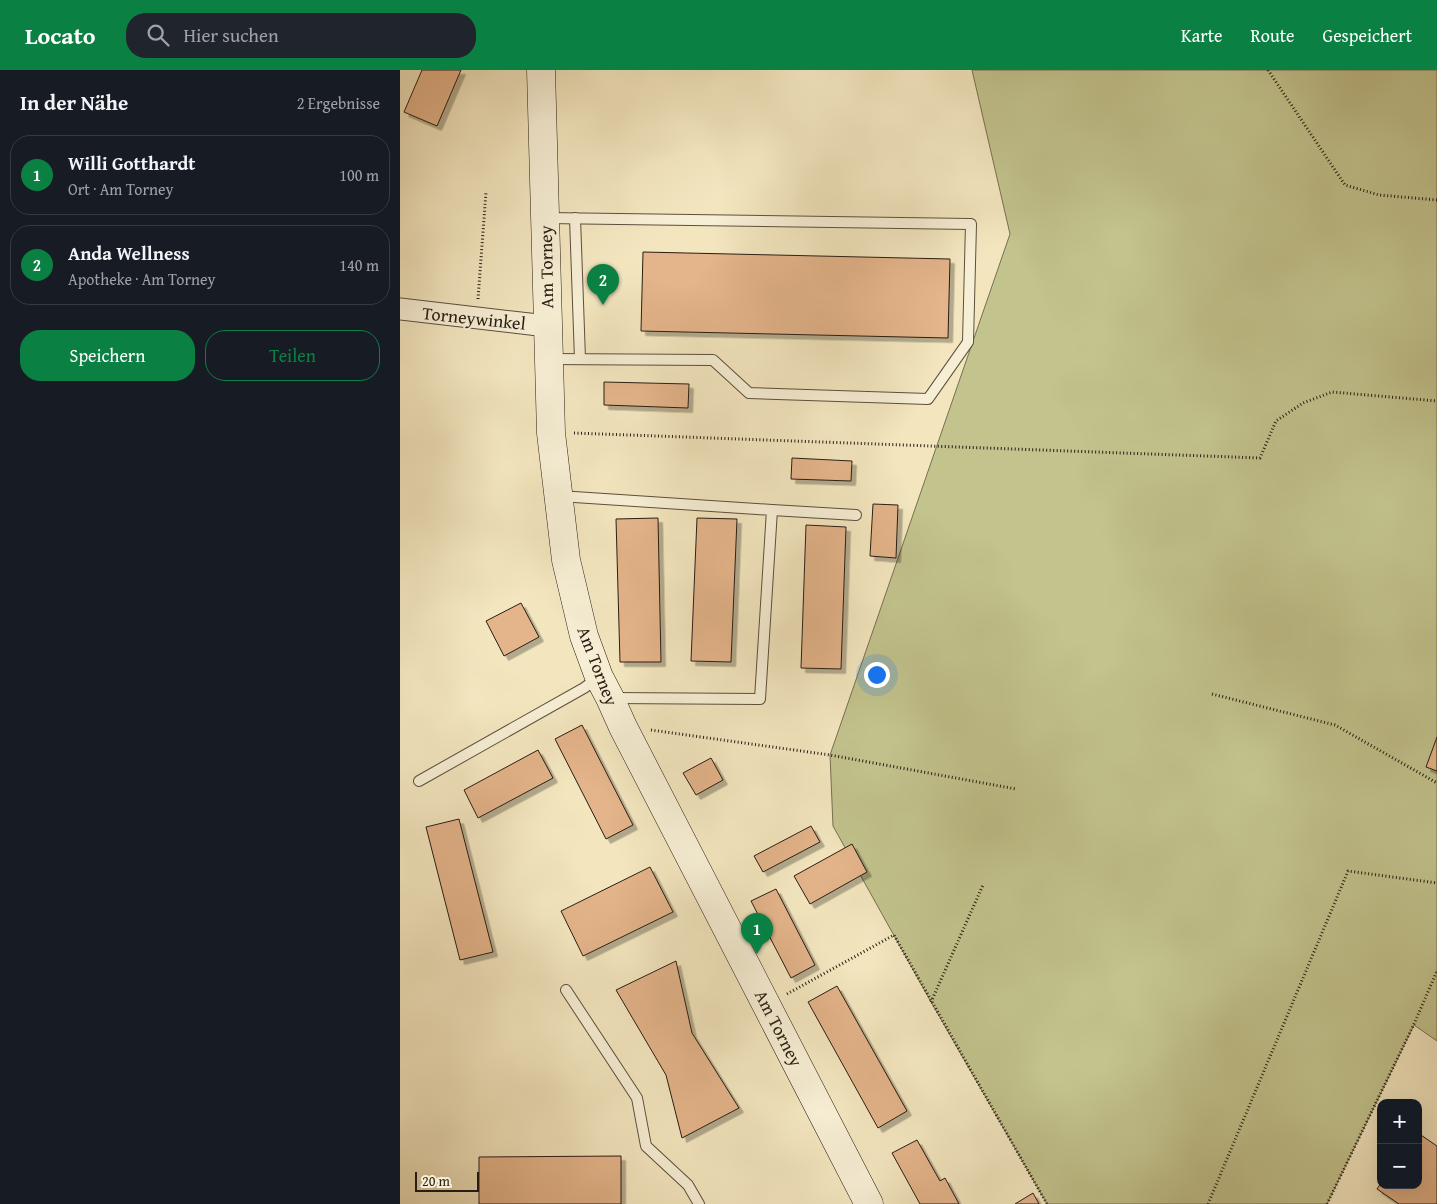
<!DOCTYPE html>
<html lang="de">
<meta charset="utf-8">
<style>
:root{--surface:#171b24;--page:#20242c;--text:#f1f3f6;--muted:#9ea1a6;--line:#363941;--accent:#0b8043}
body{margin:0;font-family:"Gentium Book Plus",serif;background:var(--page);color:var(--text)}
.controls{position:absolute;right:15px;bottom:15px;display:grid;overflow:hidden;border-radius:10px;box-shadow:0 5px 20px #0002}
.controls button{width:45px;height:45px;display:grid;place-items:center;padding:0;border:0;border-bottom:1px solid var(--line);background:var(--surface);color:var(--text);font:25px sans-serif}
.scale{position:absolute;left:15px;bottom:12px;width:64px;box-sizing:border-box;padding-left:5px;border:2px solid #291d13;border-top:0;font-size:14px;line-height:18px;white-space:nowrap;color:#291d13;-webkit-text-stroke:4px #f7efd5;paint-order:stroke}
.you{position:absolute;left:476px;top:604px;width:18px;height:18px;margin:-12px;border:4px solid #fff;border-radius:50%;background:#1a73e8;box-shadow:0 0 0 8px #1a73e833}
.badge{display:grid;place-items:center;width:32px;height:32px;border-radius:50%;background:var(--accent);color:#fff;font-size:16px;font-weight:700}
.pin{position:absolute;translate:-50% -41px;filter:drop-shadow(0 1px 2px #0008)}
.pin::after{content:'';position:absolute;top:26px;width:18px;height:15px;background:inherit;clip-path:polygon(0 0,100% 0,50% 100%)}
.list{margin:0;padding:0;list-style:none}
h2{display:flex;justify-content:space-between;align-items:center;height:65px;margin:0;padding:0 20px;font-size:21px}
h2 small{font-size:16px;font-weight:400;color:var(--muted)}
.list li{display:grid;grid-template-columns:32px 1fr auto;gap:15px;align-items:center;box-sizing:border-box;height:80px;margin:0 10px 10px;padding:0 10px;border:1px solid var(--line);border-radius:20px}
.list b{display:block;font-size:19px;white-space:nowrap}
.list p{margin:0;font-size:16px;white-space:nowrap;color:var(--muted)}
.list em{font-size:16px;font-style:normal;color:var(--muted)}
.actions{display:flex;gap:10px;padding:15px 20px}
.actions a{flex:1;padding:11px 0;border:1px solid var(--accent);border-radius:20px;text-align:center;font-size:18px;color:var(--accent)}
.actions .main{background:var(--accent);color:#fff}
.icon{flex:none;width:28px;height:28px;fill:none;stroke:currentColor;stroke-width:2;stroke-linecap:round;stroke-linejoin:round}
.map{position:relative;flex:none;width:1037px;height:1134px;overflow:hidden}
header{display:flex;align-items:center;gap:30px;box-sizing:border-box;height:70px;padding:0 25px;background:var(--accent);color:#fff}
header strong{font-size:24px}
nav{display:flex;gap:28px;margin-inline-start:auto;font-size:18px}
.search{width:350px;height:45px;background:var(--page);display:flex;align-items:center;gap:12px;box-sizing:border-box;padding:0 18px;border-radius:20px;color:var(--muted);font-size:19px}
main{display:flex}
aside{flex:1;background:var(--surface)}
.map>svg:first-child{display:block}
</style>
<header>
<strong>Locato</strong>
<div class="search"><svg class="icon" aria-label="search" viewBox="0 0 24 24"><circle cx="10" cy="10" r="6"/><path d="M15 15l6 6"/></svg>Hier suchen</div>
<nav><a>Karte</a><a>Route</a><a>Gespeichert</a></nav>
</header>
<main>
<aside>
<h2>In der Nähe<small>2 Ergebnisse</small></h2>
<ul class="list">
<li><span class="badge">1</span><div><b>Willi Gotthardt</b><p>Ort · Am Torney</p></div><em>100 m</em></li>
<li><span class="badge">2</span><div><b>Anda Wellness</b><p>Apotheke · Am Torney</p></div><em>140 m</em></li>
</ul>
<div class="actions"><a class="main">Speichern</a><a>Teilen</a></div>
</aside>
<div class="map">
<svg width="1037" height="1134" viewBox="0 0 1037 1134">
<defs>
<filter id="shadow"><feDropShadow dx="4.5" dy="4.5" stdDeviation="0" flood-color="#0004"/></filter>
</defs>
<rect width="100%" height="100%" fill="#f3e6bf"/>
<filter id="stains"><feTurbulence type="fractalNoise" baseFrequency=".004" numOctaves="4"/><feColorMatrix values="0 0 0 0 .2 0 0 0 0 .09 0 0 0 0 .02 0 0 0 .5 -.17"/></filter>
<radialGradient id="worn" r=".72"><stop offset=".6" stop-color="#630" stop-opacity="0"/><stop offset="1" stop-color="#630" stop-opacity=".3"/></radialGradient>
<polygon fill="#c2c38d" stroke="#767050" points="572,0 1037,0 1037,971 1014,955 927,1134 647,1134 531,932 433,756 430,685 610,164"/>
<g fill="#e4b48a" stroke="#291d13" filter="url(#shadow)">
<polygon points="22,0 61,0 37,56 4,42"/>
<polygon points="243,182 550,189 548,268 241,261"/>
<polygon points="204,312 289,314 288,338 204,335"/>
<polygon points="392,388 452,391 451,411 391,409"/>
<polygon points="473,434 498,435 496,488 470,486"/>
<polygon points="258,448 261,592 220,592 216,449"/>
<polygon points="297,448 337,449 331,592 291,591"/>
<polygon points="406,455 446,457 441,599 401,598"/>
<polygon points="121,533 139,567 104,586 86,551"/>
<polygon points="182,655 233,755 206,769 155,669"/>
<polygon points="1037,667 1037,701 1026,697"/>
<polygon points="138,680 153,708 78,748 64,720"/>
<polygon points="311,688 323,710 296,725 283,703"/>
<polygon points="59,749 93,882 60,890 26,757"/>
<polygon points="411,756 420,772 363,802 354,786"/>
<polygon points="452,774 467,802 410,834 394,806"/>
<polygon points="250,797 273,842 183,886 161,841"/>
<polygon points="376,819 415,895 391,908 351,831"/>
<polygon points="276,891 292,963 339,1038 282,1068 266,1005 216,920"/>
<polygon points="437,916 507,1041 478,1058 408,932"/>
<polygon points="1018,1063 1037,1076 1037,1134 999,1134 977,1119 981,1113 981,1115 1018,1115"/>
<polygon points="517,1070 540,1111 545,1108 559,1134 520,1134 492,1083"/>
<polygon points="221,1086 221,1134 79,1134 79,1087"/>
<polygon points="633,1123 639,1134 615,1134"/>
</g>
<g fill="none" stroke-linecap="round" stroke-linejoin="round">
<g stroke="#5c4f3e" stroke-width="12">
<g id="lane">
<polyline points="146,148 571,154 568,272 528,329 349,323 313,290 149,289"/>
<polyline points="175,148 180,289"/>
<polyline points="159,426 372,440 360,629 211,628"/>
<polyline points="372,440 456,445"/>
<polyline points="19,711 184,618 198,608"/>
<polyline points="166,920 237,1028 246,1076 288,1115 299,1134"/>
</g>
</g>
<g stroke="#5c4f3e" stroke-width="23">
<polyline id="street" points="0,239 147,256"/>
</g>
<g stroke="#291d13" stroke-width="29">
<polyline id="secondary" points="141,0 151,363 166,490 184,566 199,607 210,628 223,657 469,1134"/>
</g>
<g stroke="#291d13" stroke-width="3" stroke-dasharray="1 2.5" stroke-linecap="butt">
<polyline points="868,0 945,115 979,125 1037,130"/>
<polyline points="78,229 86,122"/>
<polyline points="174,363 860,388 876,351 903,333 932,322 1037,331"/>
<polyline points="812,624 935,655 1037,713"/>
<polyline points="251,660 430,685 616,719"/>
<polyline points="387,924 494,865 647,1134"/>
<polyline points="531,932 583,815"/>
<polyline points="808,1134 948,801 1037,813"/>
<polyline points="927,1134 1014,954 1037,901"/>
</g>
<use href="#lane" stroke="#f7efd5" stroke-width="10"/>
<use href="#street" stroke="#f7efd5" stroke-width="21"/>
<use href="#secondary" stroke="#f7efd5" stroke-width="28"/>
</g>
<g text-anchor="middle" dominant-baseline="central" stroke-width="4" stroke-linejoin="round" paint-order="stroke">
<g font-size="18" fill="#291d13" stroke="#f7efd5">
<text transform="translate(146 197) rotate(-91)">Am Torney</text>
<text transform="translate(74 248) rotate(6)">Torneywinkel</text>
<text transform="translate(198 596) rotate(69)">Am Torney</text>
<text transform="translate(379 958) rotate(63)">Am Torney</text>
</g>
</g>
<rect width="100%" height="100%" filter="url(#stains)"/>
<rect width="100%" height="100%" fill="url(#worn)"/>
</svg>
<div class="controls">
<button>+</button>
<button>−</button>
</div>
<div class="scale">20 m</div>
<div class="you"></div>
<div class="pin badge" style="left:357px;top:884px">1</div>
<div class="pin badge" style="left:203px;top:235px">2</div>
</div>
</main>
